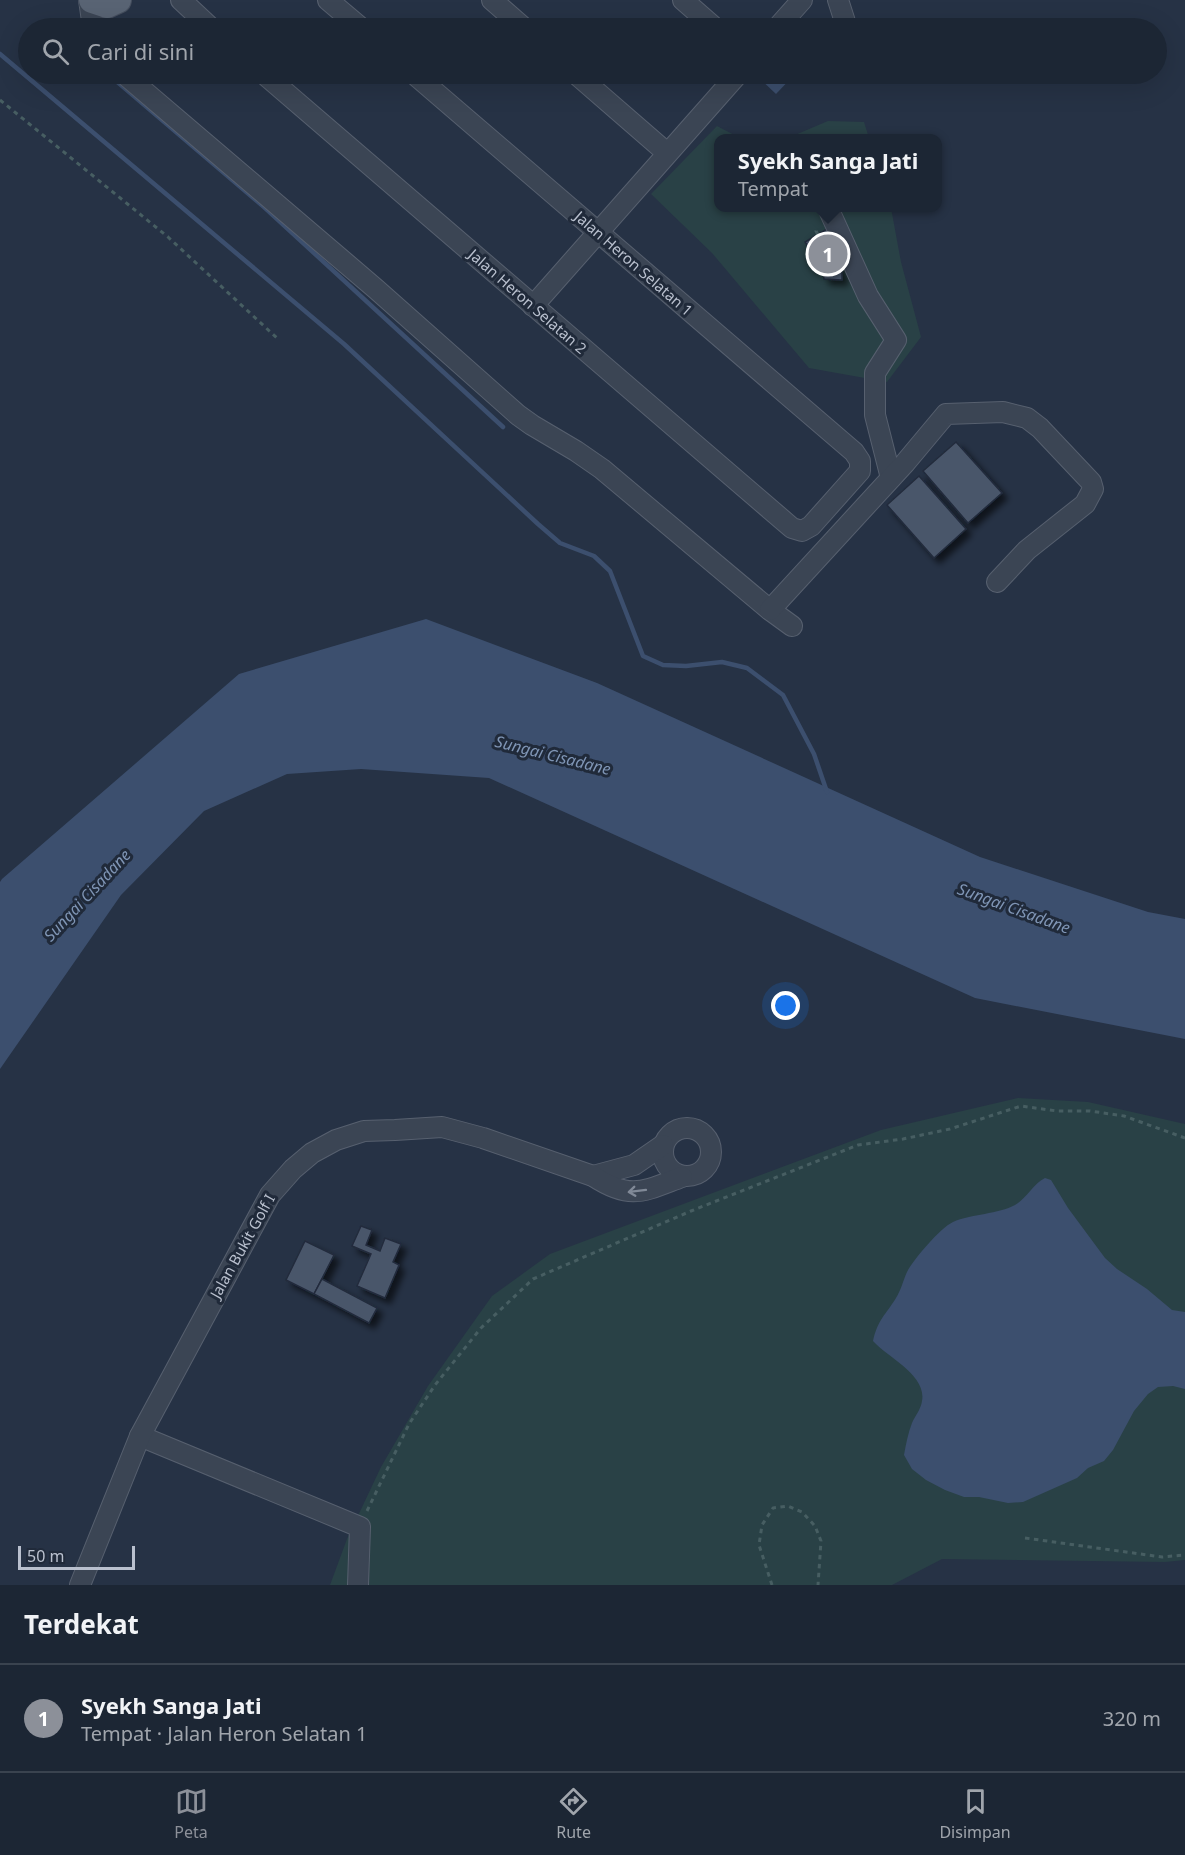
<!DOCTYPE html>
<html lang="id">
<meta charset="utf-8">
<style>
:root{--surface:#1c2634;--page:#252e3c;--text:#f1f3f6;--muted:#a0a5ac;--line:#3a434f;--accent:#8c9099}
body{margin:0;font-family:"Noto Sans",sans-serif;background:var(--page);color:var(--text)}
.scale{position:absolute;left:18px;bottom:15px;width:117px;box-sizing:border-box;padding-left:6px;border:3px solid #b9c0ce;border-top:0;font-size:16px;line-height:21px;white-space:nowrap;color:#b9c0ce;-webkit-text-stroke:4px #202a3a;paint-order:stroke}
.you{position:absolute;left:786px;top:1006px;width:21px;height:21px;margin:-15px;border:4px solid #fff;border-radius:50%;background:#1a73e8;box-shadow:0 0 0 9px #1a73e833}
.badge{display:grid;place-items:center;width:39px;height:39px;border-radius:50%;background:var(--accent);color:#fff;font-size:20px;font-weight:700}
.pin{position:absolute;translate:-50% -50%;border:3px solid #fff;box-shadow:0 2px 6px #0006}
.popup{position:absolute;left:714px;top:134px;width:228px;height:78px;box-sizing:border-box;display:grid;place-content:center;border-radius:12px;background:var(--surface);filter:drop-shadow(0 2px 4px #0005);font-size:20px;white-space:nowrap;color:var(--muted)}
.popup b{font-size:22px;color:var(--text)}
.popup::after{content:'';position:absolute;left:50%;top:100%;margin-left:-12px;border:12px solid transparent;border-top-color:var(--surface)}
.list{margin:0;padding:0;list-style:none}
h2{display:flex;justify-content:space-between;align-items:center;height:78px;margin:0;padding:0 24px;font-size:26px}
h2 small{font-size:20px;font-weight:400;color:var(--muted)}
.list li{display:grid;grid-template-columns:39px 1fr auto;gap:18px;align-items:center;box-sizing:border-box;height:108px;padding:0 24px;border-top:2px solid var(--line)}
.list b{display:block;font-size:22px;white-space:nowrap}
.list p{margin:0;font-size:20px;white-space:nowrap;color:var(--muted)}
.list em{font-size:20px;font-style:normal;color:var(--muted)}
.icon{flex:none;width:33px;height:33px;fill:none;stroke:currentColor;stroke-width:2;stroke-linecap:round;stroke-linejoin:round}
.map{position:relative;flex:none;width:1185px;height:1585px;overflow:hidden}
.search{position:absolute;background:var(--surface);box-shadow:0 6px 24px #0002;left:18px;right:18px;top:18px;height:66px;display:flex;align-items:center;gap:15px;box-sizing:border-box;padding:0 21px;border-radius:33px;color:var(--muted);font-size:22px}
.sheet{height:186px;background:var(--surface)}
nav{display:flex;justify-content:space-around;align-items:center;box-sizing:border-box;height:84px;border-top:2px solid var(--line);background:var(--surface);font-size:16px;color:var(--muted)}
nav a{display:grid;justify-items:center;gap:3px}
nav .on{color:var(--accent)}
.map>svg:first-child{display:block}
</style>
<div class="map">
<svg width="1185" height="1585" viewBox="0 0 1185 1585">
<defs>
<filter id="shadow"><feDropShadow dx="5.5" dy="5.5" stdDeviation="3" flood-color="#0009"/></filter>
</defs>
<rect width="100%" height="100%" fill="#263245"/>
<g fill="#294146">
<polygon points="828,121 864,122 869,138 788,138"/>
<polygon points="717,126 740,138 718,138 718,208 891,208 901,262 921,337 887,382 809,368 712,253 651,194"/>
<polygon points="1018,1098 1088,1102 1185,1124 1185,1560 1165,1562 942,1559 892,1585 330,1585 347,1539 381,1467 428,1386 492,1296 550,1254 881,1130"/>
</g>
<g fill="#3c4f6e">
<polygon points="763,74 795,74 776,94 759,78"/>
<polygon points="426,619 597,683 980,857 1148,912 1185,919 1185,1039 975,998 489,778 361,769 287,774 204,811 121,895 0,1069 0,882 2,879 239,674"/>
<path d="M1045,1178L1051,1180L1068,1208L1105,1258L1117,1269L1147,1289L1172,1310L1185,1312V1389L1173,1386L1158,1387L1148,1394L1134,1411L1113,1450L1104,1461L1088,1468L1077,1478L1023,1502L1008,1503L979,1497H964L945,1490L926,1480L912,1469L904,1455C906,1444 908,1433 912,1423C915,1416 921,1409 922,1401C927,1375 887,1357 873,1341C878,1319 885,1316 896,1298C901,1290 903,1281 907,1272C914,1259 940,1228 953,1222C971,1214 999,1214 1015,1205C1027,1198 1033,1184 1045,1178Z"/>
</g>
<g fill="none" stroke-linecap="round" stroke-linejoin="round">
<g stroke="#3c4f6e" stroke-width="4.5">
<polyline points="80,25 82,28"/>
<polyline points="0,54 344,344 538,524 560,543 594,556 610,571 643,656 663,665 686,666 722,662 747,668 783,695 814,754 827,792"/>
<polyline points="108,74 264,207 503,427"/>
</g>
</g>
<g fill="#4a566b" stroke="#222c3c" stroke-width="1.5" filter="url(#shadow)">
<polygon points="827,229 836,243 814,256 805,242"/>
<polygon points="832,265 836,265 842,271 842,280 824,279 823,272"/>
<polygon points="956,442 1002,493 968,523 923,471"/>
<polygon points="919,476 966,529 934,558 887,505"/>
<polygon points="361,1226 372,1230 366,1245 380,1251 385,1238 401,1244 393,1262 399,1265 385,1298 357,1286 371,1254 352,1246"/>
<polygon points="305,1241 334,1255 314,1294 286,1280"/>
<polygon points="322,1279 377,1308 369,1323 314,1294"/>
</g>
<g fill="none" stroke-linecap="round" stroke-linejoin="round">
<g stroke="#57606f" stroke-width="22">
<g id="minor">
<polyline points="89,0 93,28"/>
<polyline points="181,0 211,28"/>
<polyline points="328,0 361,28"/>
<polyline points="492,0 524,28"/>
<polyline points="683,0 715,28"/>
<polyline points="838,0 847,28"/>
<polyline points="777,28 802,0"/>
<polyline points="124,74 376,289 518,415 532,425 576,451 602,469 770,610 792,626"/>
<polyline points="264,74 792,528 802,531 811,526 860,471 860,461 854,452 414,74"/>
<polyline points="576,74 667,153"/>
<polyline points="828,208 868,296 896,340 875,373 875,415 891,478"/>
<polyline points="533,306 738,74"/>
<polyline points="770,610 905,463 946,414 1003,412 1027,418 1040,428 1091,482 1093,489 1085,504 1027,550 997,582"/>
<circle cx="687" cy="1152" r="24"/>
<polyline points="593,1176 634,1165 663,1145"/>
<polyline points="140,1436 360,1527 358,1585"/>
<path d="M80,1585L140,1436L270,1195L293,1169L312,1153L336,1140L364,1131L395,1130L442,1127L483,1138L593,1176C631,1201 644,1191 682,1177"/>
</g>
</g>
<g stroke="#454e5e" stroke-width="28">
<polyline id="major" points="92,0 107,5 118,0"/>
</g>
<g stroke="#475e62" stroke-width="3" stroke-dasharray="4.5 4.5" stroke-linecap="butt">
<polyline points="0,100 168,237 278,339"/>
<polyline points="818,235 816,231 819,228"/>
<polyline points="367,1511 409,1424 435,1385 481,1328 533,1279 691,1211 858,1145 903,1139 950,1129 1021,1106 1057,1111 1090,1111 1124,1116 1185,1138"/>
<polyline points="1025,1538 1162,1557 1185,1555"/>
<polyline points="772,1585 759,1545 762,1525 773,1508 788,1506 802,1512 815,1526 821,1541 818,1585"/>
</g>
<use href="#minor" stroke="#3b4554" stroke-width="20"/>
<use href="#major" stroke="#596474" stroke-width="26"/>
</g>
<defs><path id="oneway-shaft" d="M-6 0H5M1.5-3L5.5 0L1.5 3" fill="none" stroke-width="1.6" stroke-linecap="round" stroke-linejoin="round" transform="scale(1.5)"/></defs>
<use stroke="#808997" href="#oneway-shaft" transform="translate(637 1191) rotate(173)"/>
<g text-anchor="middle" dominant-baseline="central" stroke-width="6" stroke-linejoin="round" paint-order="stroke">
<g font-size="15" fill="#b9c0ce" stroke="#202a3a">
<text transform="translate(634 263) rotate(41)">Jalan Heron Selatan 1</text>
<text transform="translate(528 301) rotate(41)">Jalan Heron Selatan 2</text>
<text transform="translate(242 1246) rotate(-61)">Jalan Bukit Golf I</text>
</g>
<g font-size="16" font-style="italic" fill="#7f95b5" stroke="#202a3a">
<text transform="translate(553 755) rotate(14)">Sungai Cisadane</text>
<text transform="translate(87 895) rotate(-47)">Sungai Cisadane</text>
<text transform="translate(1014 908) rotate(20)">Sungai Cisadane</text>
</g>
</g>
</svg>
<div class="scale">50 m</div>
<div class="you"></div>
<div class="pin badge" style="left:828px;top:254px">1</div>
<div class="popup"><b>Syekh Sanga Jati</b>Tempat</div>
<div class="search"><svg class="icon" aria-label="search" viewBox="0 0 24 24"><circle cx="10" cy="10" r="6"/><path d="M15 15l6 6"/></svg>Cari di sini</div>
</div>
<section class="sheet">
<h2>Terdekat<small></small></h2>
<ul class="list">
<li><span class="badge">1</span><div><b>Syekh Sanga Jati</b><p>Tempat · Jalan Heron Selatan 1</p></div><em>320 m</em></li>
</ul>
</section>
<nav>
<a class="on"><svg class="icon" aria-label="map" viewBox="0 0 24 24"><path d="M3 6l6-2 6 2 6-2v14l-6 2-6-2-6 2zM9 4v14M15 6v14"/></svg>Peta</a>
<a><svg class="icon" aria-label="directions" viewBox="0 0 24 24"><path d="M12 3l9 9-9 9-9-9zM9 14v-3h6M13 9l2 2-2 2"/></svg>Rute</a>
<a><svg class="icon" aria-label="saved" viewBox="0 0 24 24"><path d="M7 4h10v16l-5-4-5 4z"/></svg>Disimpan</a>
</nav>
